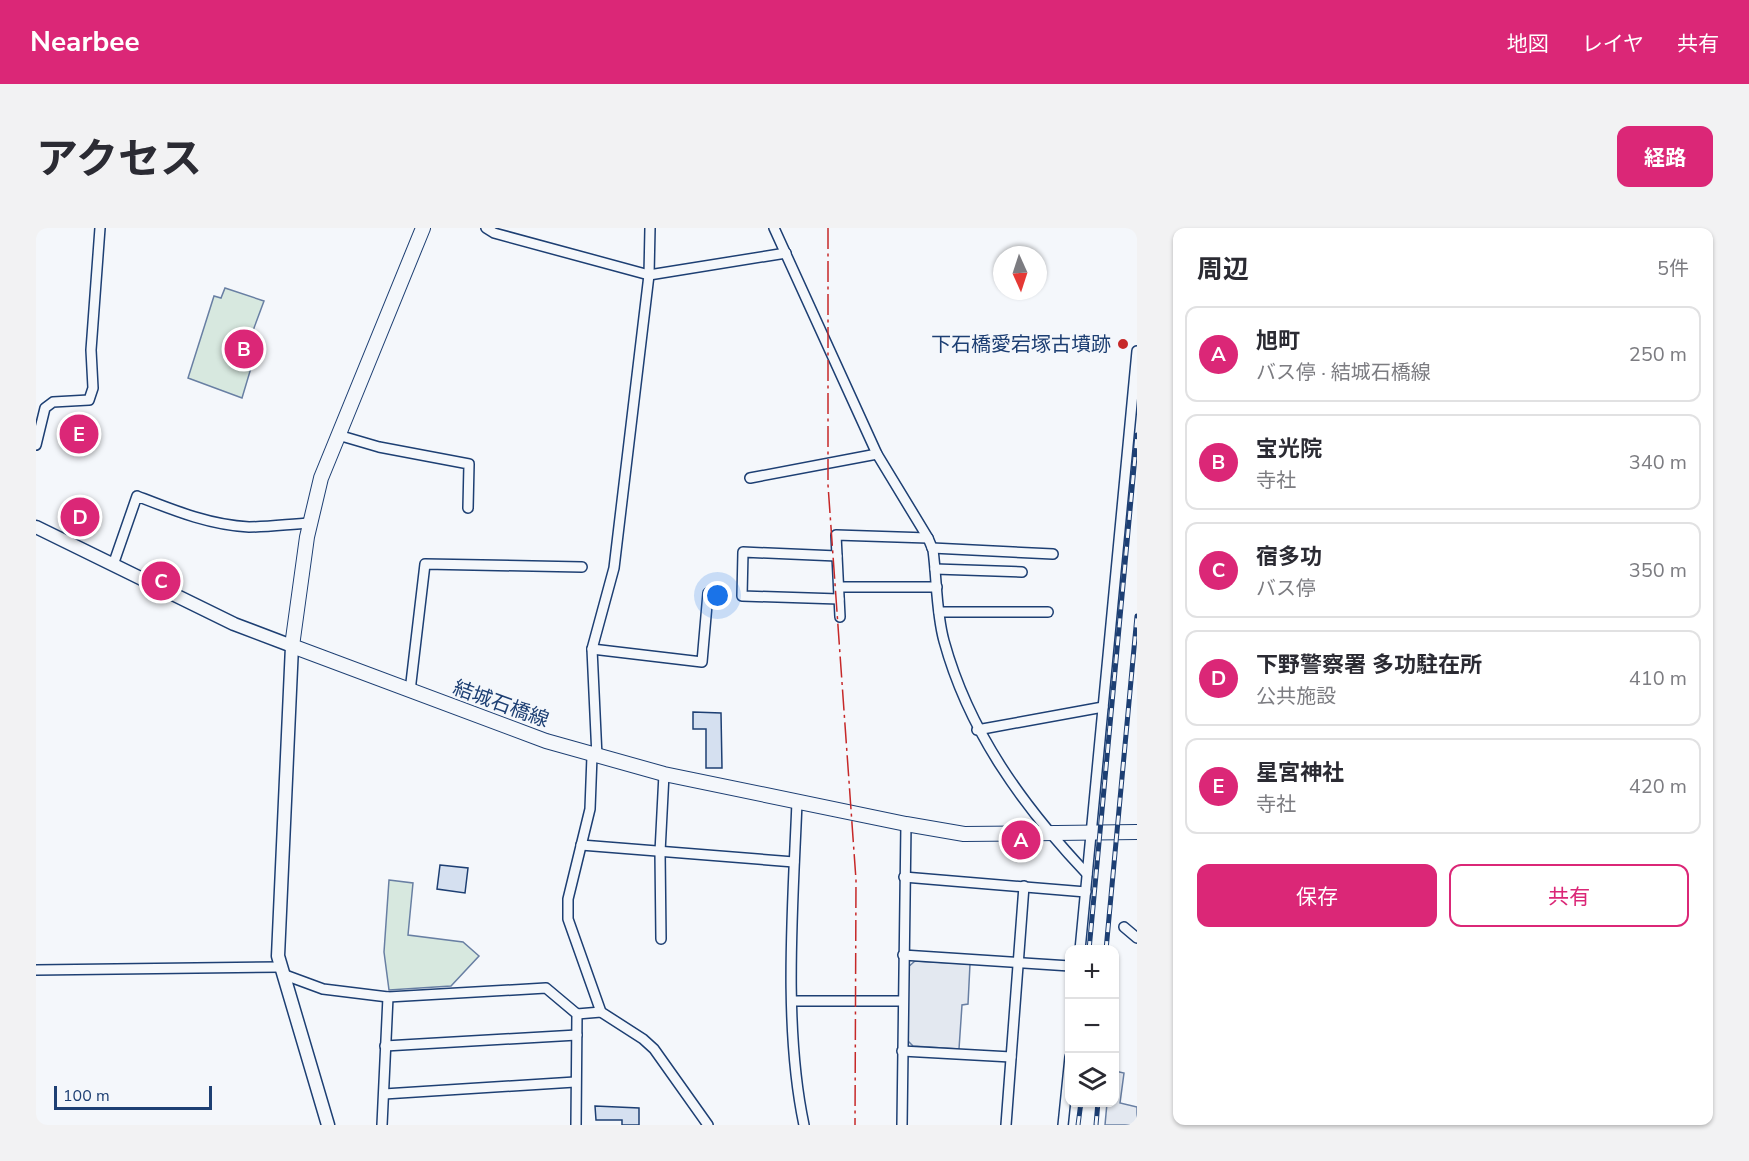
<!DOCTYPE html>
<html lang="ja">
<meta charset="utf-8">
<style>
:root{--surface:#fff;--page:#f2f2f3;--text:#2b2b33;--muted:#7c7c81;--line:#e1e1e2;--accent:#db2777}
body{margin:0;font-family:"Nunito Sans","Noto Sans JP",sans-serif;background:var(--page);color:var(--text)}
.controls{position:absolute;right:18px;bottom:18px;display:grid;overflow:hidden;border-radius:12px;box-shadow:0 2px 4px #0004}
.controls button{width:54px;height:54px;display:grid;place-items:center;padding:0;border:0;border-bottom:2px solid var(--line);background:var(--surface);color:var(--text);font:30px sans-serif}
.compass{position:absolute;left:957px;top:18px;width:54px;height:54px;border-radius:50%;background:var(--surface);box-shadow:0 2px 4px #0004;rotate:177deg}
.scale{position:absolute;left:18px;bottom:15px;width:158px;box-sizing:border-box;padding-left:6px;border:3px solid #1d3f73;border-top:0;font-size:16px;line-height:21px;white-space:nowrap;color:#1d3f73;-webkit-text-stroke:4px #f4f7fb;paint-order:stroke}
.you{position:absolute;left:682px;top:368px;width:21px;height:21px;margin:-15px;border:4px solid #fff;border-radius:50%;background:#1a73e8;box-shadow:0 0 0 9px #1a73e833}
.badge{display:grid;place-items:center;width:39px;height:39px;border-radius:50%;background:var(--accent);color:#fff;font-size:20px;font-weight:700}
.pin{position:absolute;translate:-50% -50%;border:3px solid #fff;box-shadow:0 2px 6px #0006}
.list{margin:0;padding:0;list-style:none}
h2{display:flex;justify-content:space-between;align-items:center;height:78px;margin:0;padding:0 24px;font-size:26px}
h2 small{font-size:20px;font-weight:400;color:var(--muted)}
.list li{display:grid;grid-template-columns:39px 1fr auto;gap:18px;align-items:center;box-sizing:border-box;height:96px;margin:0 12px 12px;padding:0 12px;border:2px solid var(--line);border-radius:12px}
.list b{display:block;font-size:22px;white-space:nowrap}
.list p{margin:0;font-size:20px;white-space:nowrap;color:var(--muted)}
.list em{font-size:20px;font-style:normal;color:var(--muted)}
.actions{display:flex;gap:12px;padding:18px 24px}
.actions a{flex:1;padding:14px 0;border:2px solid var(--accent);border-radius:12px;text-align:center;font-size:21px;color:var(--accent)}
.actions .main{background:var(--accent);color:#fff}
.icon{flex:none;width:33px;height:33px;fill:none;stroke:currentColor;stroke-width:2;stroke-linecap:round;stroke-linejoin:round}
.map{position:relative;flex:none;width:1101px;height:897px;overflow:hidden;border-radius:12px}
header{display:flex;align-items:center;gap:36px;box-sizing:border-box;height:84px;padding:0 30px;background:var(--accent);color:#fff}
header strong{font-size:28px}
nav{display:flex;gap:33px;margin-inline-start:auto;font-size:21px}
.intro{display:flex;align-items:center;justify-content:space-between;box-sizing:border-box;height:144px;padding:0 36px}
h1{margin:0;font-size:42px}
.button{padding:15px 27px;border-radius:12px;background:var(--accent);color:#fff;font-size:21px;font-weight:700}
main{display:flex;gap:36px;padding:0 36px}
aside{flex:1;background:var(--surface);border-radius:12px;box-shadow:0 2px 4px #0004}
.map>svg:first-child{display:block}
</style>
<header>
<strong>Nearbee</strong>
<nav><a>地図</a><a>レイヤ</a><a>共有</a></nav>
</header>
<div class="intro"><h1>アクセス</h1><a class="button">経路</a></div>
<main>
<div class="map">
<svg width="1101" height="897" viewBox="0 0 1101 897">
<rect width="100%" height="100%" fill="#f4f7fb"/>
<g fill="#d7e8df" stroke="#687fa3" stroke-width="1.5">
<polygon points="189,60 228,73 215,108 210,113 205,114 198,132 215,140 206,170 152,150 178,68 185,70"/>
<polygon points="353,652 377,655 372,707 427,714 443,728 415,758 353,762 348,724"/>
</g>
<g fill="#e3e8f0" stroke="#687fa3" stroke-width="1.5">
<polygon points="879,733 934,736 932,776 926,777 923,821 877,818 871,812 871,740"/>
<polygon points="1079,843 1088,845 1084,875 1101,879 1101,897 1069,897 1071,875 1078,874"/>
</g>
<g fill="#d5e0f0" stroke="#1d3f73" stroke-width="1.5">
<polygon points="38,272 58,282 45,307 34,302 39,291 31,288"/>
<polygon points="657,484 685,485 686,540 670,540 670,501 657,501"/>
<polygon points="404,637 432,640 429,665 401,661"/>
<polygon points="559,878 603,880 603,897 586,897 586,892 560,892"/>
</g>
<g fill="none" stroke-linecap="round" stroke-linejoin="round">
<g stroke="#1d3f73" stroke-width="12">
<g id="minor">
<polyline points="450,0 458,5 613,47 750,25"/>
<path d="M738,0L841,226L892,310L897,322C901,352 900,384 908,413C933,504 987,578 1051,646"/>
<polyline points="302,207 343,219 433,236 432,280"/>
<polyline points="0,217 9,180 17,174 53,172 57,160 55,122 64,0"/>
<polyline points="714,250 841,226"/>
<polyline points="896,320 1017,326"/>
<polyline points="801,328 707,324 706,368 803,371"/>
<path d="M77,337L101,268C137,282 173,297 213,299C233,299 254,296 274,295"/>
<polyline points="899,341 986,344"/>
<polyline points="803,359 901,359"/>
<polyline points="903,384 1012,384"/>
<polyline points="804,389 800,307 892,310"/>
<polyline points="556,421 666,434 672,365"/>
<polyline points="374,463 389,336 546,339"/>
<polyline points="941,502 1067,479"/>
<polyline points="556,528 554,581 532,671 532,691 565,784 607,811 618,821 672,897"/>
<polyline points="561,529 556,421 578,340 613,47 614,0"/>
<path d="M761,574C757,675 747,798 768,897"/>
<polyline points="545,617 758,634"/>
<polyline points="868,649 1050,664"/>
<polyline points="1088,699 1101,710"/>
<polyline points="625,711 624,624 628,546"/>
<polyline points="1044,722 1101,123"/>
<polyline points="867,727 1034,738"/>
<polyline points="0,742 245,739"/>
<polyline points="249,747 287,761 352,769 510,760 541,786 540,897"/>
<polyline points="757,773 867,773"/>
<polyline points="541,786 565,784"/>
<polyline points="349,818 541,807"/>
<polyline points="866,823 975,829"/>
<polyline points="348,866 539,854"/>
<polyline points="346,897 352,769"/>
<polyline points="866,897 870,596"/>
<polyline points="970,897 988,658"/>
<polyline points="1027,897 1034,829"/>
</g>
</g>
<g stroke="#1d3f73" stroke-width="15">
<polyline id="tertiary" points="0,299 198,396 256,418 242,728 292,897"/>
</g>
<g stroke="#1d3f73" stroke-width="16">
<polyline id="secondary" points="387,0 285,250 271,309 256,418 510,513 628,546 870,596 928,606 1101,604"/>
</g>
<use href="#minor" stroke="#f4f7fb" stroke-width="9"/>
<use href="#tertiary" stroke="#f4f7fb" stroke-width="12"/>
<use href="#secondary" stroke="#f4f7fb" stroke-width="14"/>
<g stroke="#1d3f73" stroke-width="5">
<g id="rail">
<polyline points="1053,722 1101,207"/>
<polyline points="1070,722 1101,388"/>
<polyline points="1042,897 1045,874"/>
<polyline points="1060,897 1062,874"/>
</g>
</g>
<use href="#rail" stroke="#f4f7fb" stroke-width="3" stroke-dasharray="9" stroke-linecap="butt"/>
<polyline stroke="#c62828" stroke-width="1.5" stroke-dasharray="21 4.5 3 4.5" stroke-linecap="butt" points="792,0 792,257 820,652 819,897"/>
</g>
<circle fill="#c62828" stroke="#f4f7fb" stroke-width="2" cx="1087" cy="116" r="6"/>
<g text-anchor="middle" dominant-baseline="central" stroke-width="4.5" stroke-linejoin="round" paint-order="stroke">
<g font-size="20" fill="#1d3f73" stroke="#f4f7fb" text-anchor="end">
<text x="1075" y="116">下石橋愛宕塚古墳跡</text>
</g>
<g font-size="20" fill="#1d3f73" stroke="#f4f7fb">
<text transform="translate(465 476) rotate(20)">結城石橋線</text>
</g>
</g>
</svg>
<div class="controls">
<button>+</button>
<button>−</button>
<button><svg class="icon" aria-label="layers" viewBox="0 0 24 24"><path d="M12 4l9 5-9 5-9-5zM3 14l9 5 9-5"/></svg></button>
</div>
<svg class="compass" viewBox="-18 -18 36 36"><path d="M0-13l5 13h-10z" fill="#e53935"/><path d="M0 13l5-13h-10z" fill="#7c7c81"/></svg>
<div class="scale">100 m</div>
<div class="you"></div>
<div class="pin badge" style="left:985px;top:612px">A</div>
<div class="pin badge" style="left:208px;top:121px">B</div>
<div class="pin badge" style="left:125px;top:353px">C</div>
<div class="pin badge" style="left:44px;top:289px">D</div>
<div class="pin badge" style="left:43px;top:206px">E</div>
</div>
<aside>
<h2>周辺<small>5件</small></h2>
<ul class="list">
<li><span class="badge">A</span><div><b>旭町</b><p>バス停 · 結城石橋線</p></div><em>250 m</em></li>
<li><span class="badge">B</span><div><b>宝光院</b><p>寺社</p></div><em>340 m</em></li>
<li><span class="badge">C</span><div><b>宿多功</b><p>バス停</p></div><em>350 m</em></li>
<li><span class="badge">D</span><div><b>下野警察署 多功駐在所</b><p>公共施設</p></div><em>410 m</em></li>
<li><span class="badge">E</span><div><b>星宮神社</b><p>寺社</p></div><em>420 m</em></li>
</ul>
<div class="actions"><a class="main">保存</a><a>共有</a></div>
</aside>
</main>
